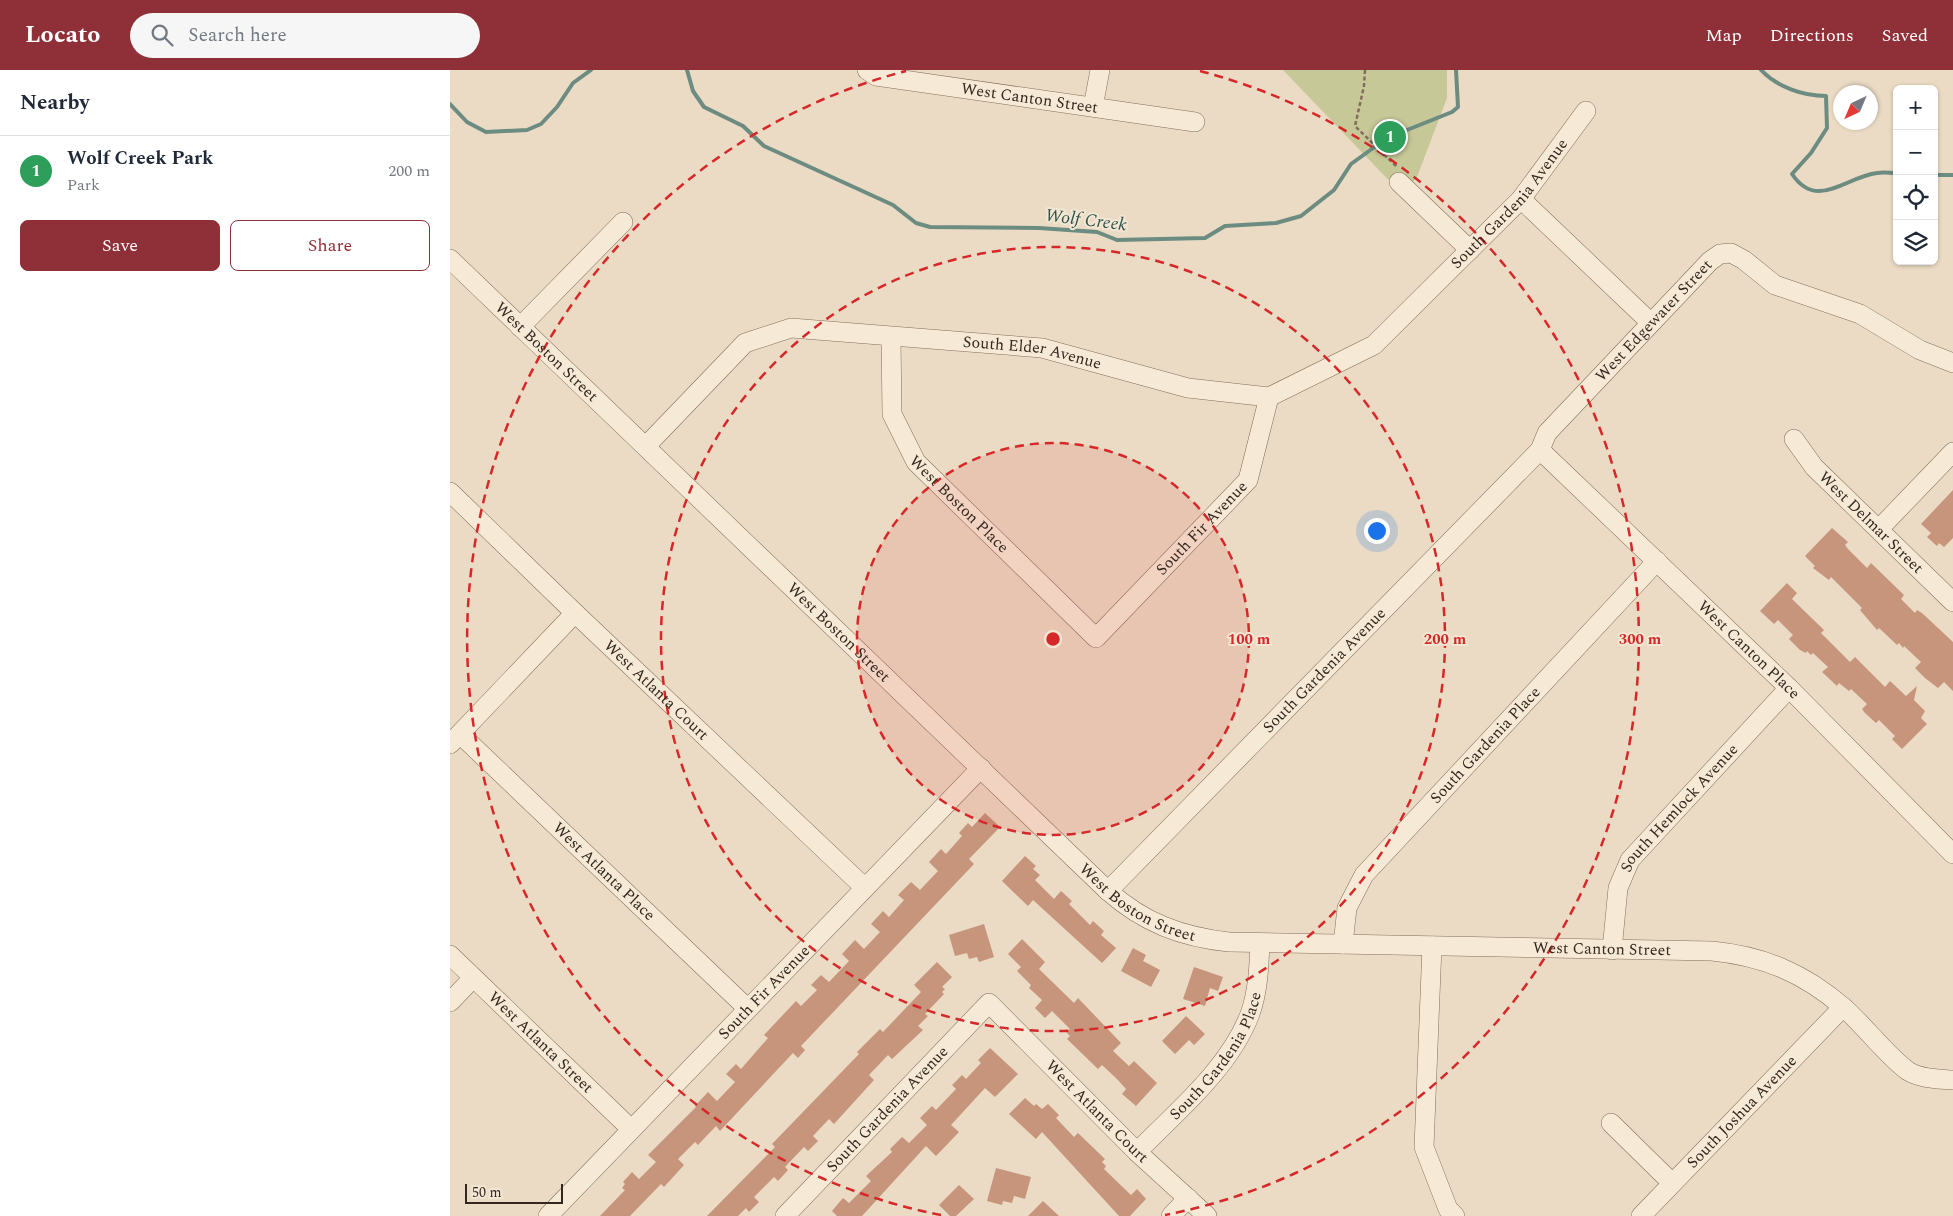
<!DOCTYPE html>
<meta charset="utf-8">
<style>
:root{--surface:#fff;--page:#f6f6f7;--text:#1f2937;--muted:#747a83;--line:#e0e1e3;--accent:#8f3039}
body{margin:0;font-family:Spectral,serif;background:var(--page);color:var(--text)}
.controls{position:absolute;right:15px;top:15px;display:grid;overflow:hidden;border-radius:8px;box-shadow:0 1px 4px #0004}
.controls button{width:45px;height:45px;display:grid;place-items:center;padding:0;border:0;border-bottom:1px solid var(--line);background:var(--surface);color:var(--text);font:25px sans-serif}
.compass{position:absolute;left:1383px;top:15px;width:45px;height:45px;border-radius:50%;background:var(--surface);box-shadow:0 1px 4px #0004;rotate:224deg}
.scale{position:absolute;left:15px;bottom:12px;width:98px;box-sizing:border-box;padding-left:5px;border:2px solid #35271f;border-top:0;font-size:14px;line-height:18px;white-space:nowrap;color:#35271f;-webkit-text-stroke:4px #f3e6d3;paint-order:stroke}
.you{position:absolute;left:926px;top:460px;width:18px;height:18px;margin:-12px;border:4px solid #fff;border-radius:50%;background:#1a73e8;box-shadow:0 0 0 8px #1a73e833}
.badge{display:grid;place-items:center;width:32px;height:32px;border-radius:50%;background:var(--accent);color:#fff;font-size:16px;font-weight:700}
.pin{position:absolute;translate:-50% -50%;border:2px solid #fff;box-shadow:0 1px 5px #0006}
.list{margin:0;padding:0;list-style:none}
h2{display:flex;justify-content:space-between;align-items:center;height:65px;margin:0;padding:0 20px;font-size:21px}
h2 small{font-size:16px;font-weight:400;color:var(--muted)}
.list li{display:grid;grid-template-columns:32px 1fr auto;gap:15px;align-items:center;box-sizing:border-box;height:70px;padding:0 20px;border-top:1px solid var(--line)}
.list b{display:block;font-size:19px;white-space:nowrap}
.list p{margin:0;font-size:16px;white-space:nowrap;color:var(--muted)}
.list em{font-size:16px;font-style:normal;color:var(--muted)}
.actions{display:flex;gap:10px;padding:15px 20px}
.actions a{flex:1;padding:11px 0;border:1px solid var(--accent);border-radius:8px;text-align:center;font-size:18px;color:var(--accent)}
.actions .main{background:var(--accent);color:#fff}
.icon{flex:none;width:28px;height:28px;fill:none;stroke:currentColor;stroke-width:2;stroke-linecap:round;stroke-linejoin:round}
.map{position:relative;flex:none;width:1503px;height:1146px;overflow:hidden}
header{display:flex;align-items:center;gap:30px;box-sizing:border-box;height:70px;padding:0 25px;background:var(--accent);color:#fff}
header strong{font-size:24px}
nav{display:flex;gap:28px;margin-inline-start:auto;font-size:18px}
.search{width:350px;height:45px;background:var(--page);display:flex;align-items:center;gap:12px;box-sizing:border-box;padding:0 18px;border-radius:28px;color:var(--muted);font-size:19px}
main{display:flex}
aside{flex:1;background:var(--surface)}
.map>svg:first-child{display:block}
</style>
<header>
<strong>Locato</strong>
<div class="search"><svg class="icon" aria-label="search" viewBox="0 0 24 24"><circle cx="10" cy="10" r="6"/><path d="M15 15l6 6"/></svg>Search here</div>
<nav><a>Map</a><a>Directions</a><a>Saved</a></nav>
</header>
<main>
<aside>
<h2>Nearby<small></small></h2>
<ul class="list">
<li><span class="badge" style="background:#2e9e5b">1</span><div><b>Wolf Creek Park</b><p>Park</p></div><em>200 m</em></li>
</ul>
<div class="actions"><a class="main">Save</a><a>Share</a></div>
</aside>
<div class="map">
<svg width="1503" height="1146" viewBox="0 0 1503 1146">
<rect width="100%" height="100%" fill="#ebdbc4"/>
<polygon fill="#c7c898" points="833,0 997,0 997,28 967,107 952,124"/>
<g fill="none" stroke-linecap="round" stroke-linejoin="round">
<g stroke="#6d8c81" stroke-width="4">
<polyline points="237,0 243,21 254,37 293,56 314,76 443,135 466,153 480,157 589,158 647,162 667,170 755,168 775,156 826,153 851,146 884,120 901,94 937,68 1002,42 1008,37 1006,0"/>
<path d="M1311,0C1327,17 1353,26 1376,26L1377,58L1361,83L1342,104C1367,141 1395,107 1427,103C1433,102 1440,103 1447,103"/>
<polyline points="0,34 17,52 36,62 77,60 91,54 107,37 123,13 141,0"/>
<polyline points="1484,105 1503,105"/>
</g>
</g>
<g fill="#c7947c">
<polygon points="1503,420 1503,468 1494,477 1489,473 1487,476 1477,467 1481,463 1471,454"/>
<polygon points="1382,458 1398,472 1395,475 1398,479 1417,498 1421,493 1454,525 1451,529 1465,543 1467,540 1472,543 1503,572 1503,621 1494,612 1488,618 1475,608 1465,598 1471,592 1454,576 1453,578 1449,573 1447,575 1429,558 1427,560 1410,540 1412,538 1381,507 1379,510 1363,498 1365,496 1355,486"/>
<polygon points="1337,513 1347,523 1342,529 1374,560 1371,563 1400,592 1405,587 1435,617 1440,611 1456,626 1467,616 1464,630 1475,641 1471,648 1477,654 1452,679 1442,669 1445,666 1429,650 1426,653 1415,643 1412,639 1417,634 1401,619 1399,621 1389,613 1387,616 1372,602 1378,597 1363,583 1361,585 1357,581 1356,583 1350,580 1339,569 1343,565 1328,550 1324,554 1310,541"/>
<polygon points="535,743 550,757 519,789 524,794 351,976 355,980 348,988 343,983 270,1061 266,1056 248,1075 245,1072 228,1089 234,1095 214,1117 211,1114 180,1146 150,1146 175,1120 172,1118 175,1114 173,1112 182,1102 189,1109 206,1092 198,1085 246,1037 245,1036 258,1022 267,1031 285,1012 276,1004 286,994 291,999 318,968 314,965 346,931 351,936 367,920 361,915 371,905 379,912 399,891 392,884 405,870 414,879 430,862 421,854 433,841 439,847 454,830 448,825 461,812 470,820 488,801 479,792 491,779 496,784 512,766 509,763 518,753 522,757"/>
<polygon points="575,786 586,796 583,799 590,805 585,810 604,829 611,821 622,831 619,834 640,855 643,851 654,861 651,865 666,878 652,893 583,830 578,836 552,811"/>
<polygon points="534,854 544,887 529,892 527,887 519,889 517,883 505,886 499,865"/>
<polygon points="572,869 595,892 589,899 624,933 628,928 671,973 663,981 679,996 684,991 707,1013 686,1036 672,1024 676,1019 667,1009 652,995 648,999 617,969 620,966 616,962 620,959 602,941 595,948 585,938 592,930 579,918 581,915 567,901 571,897 558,884"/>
<polygon points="683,878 696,885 693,891 710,900 701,917 671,901"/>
<polygon points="487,892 502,907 492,917 495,919 492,922 494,924 475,944 478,946 468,956 473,960 442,989 438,985 419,1005 424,1010 384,1054 379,1049 363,1066 368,1071 358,1081 354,1077 335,1097 338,1100 328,1111 324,1107 304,1127 309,1132 299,1142 296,1138 288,1146 257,1146 325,1077 322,1074 409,984 407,982 430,959 433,962 471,922 464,915"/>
<polygon points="744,897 773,907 768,921 760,918 755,936 733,929"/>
<polygon points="736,946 755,964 744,975 739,970 725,984 712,971"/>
<polygon points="540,978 568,1004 545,1027 535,1018 501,1055 509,1062 486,1086 476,1076 412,1146 387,1146 382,1141 393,1128 399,1133 421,1111 416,1106 442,1082 440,1079 452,1067 459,1073 477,1055 470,1048 482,1036 486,1040 506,1019 502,1015 512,1005 516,1009 531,993 528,990"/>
<polygon points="575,1028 584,1036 586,1034 592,1039 598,1034 609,1045 606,1048 624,1067 628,1063 655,1089 652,1092 656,1096 654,1099 681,1125 687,1119 696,1129 680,1146 669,1146 592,1062 586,1069 559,1044"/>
<polygon points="546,1098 581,1107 575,1129 564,1126 562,1133 553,1131 552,1135 537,1131"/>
<polygon points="509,1115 524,1129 506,1146 500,1146 489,1135"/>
<polygon points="593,1131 609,1146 578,1146"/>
</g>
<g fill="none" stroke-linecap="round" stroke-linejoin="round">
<g stroke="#846d5c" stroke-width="20">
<g id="minor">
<path id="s1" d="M417,0L426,6L745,52"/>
<polyline points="643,37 650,0"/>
<polyline points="949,112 1020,180"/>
<polyline points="1071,129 1201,253"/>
<path id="s2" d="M0,189L658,821C694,853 732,867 779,872L1262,881C1313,886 1354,903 1393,937C1414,955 1437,986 1458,1001C1471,1009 1489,1009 1503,1010"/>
<polyline points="70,257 173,152"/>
<path id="s3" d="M441,268L442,344L466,392L646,568L798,410L819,327"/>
<path id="s4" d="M1344,369L1364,397L1503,532"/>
<path id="s5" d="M196,376L295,273L341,258L592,278L738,318L819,327L924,275L1071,129L1136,41"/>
<path id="s6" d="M1090,380L1339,618L1503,784"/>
<path id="s7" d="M0,422L125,543L414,817"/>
<polyline points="1429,459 1503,382"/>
<path id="s8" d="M10,664L297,938"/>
<polyline points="0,674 125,543"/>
<path id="s9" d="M658,821L1090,380L1097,363L1260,191L1270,184L1281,183L1294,190L1325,215L1410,244L1470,280L1503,293"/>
<path id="s10" d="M893,874L897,838L914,805L1207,491"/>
<polyline points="982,876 974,1077 998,1139 1005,1146"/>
<path id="s11" d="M1162,880L1168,818L1180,790L1339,618"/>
<path id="s12" d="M0,885L181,1059"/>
<polyline points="0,932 23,908"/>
<polyline points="1161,1053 1222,1113"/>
<path id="s13" d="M687,1082C727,1041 779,999 800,944C808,922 809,897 810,873"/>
<path id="s14" d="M98,1146L531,698"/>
<path id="s15" d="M335,1146L539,933L687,1082L757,1146"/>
<polyline points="721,1146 738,1128"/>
<path id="s16" d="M1191,1146L1393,937"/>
</g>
</g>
<polyline stroke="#846d5c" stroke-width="2.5" stroke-dasharray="4 2.5" stroke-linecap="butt" points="915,0 914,16 905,56 947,97"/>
<use href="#minor" stroke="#f6ead6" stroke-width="19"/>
</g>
<circle cx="603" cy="569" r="196" fill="#d62828" fill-opacity=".12"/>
<g fill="none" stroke="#d62828" stroke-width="2.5" stroke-dasharray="9 6">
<circle cx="603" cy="569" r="196"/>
<circle cx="603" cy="569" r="392"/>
<path d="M491 1145A587 587 0 0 1 456 1M750 1A587 587 0 0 1 715 1145"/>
</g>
<g text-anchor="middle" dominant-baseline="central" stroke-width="4" stroke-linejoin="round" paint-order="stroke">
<g font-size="16" fill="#35271f" stroke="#f3e6d3">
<text stroke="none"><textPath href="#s1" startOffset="166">West Canton Street</textPath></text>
<text stroke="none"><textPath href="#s5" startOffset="989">South Gardenia Avenue</textPath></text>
<text stroke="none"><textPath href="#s9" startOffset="791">West Edgewater Street</textPath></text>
<text stroke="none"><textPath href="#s2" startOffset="134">West Boston Street</textPath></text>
<text stroke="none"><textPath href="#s5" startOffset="434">South Elder Avenue</textPath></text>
<text stroke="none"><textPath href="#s3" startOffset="190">West Boston Place</textPath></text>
<text stroke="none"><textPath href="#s4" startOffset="114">West Delmar Street</textPath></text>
<text stroke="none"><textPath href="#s3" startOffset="534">South Fir Avenue</textPath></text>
<text stroke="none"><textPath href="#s2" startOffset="539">West Boston Street</textPath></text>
<text stroke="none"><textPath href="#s6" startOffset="289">West Canton Place</textPath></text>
<text stroke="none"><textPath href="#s9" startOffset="309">South Gardenia Avenue</textPath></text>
<text stroke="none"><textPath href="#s7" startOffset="286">West Atlanta Court</textPath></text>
<text stroke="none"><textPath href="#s10" startOffset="251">South Gardenia Place</textPath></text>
<text stroke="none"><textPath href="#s11" startOffset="164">South Hemlock Avenue</textPath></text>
<text stroke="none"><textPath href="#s8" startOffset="199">West Atlanta Place</textPath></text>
<text stroke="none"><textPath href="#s2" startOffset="944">West Boston Street</textPath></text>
<text stroke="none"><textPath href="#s2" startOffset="1419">West Canton Street</textPath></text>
<text stroke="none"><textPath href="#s14" startOffset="311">South Fir Avenue</textPath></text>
<text stroke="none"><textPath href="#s12" startOffset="126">West Atlanta Street</textPath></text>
<text stroke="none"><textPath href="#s13" startOffset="126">South Gardenia Place</textPath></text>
<text stroke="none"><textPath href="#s15" startOffset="148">South Gardenia Avenue</textPath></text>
<text stroke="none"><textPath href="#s15" startOffset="448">West Atlanta Court</textPath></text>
<text stroke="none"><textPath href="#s16" startOffset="145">South Joshua Avenue</textPath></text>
</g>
<g font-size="18" font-style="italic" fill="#2f544e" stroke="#f3e6d3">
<text transform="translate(636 150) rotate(7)">Wolf Creek</text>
</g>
</g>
<circle cx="603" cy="569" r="8" fill="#d62828" stroke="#f3e6d3" stroke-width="2.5"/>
<g font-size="15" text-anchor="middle" font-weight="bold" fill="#d62828" stroke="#f3e6d3" stroke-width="4" stroke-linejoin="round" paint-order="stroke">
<text x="799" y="574">100 m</text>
<text x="995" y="574">200 m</text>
<text x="1190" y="574">300 m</text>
</g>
</svg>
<div class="controls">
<button>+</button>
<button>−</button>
<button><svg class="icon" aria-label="locate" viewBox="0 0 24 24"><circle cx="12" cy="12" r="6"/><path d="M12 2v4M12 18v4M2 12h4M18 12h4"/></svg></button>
<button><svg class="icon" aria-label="layers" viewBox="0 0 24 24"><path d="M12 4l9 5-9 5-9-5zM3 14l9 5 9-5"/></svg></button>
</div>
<svg class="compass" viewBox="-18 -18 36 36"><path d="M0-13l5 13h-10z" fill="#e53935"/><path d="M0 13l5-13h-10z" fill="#747a83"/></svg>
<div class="scale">50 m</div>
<div class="you"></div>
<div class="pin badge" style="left:940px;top:67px;background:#2e9e5b">1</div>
</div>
</main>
